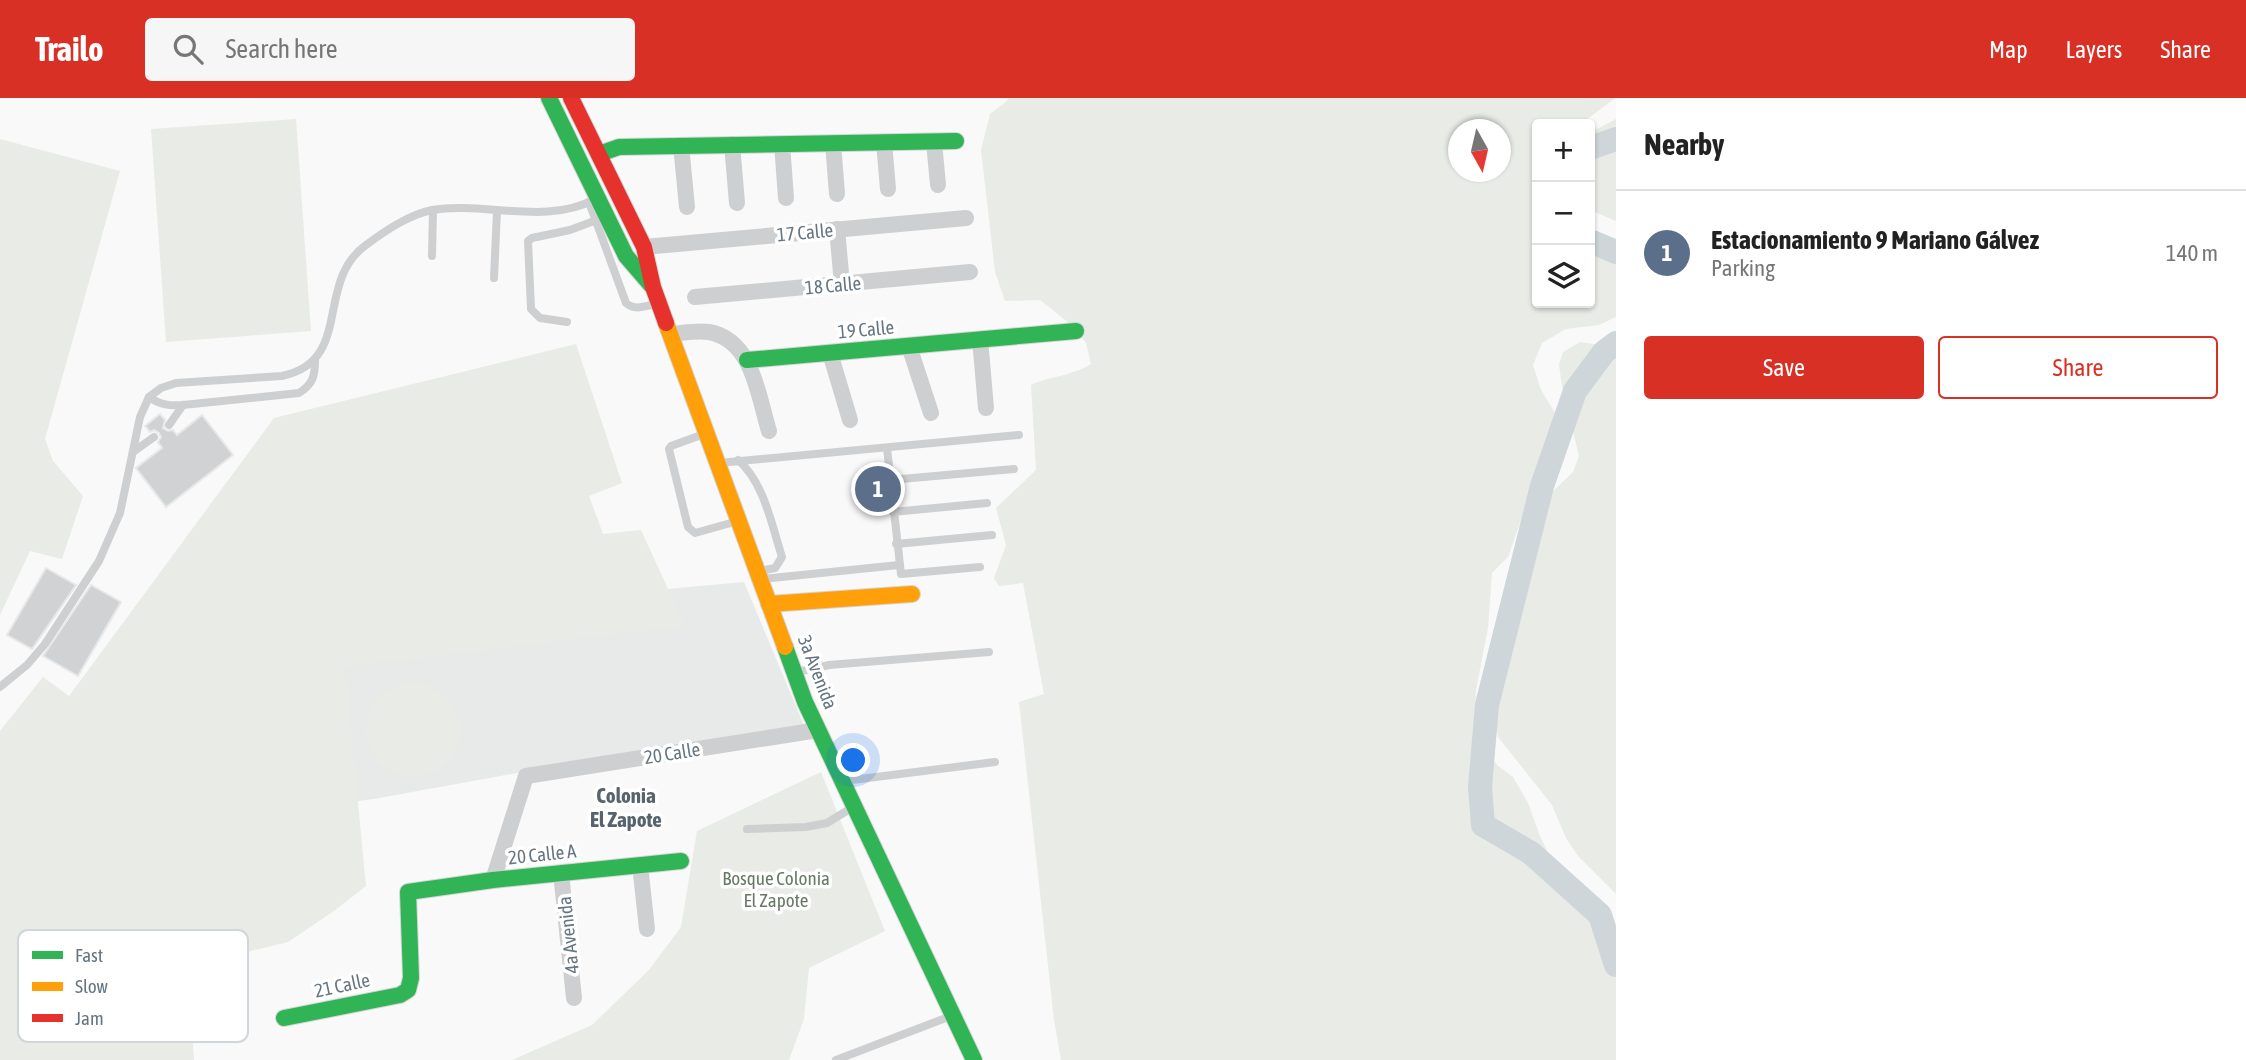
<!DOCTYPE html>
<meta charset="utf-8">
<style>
:root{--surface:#fff;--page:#f6f6f6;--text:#222;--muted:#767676;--line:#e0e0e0;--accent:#d93025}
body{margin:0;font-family:"Asap Condensed",sans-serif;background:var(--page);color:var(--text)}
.controls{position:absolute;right:21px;top:21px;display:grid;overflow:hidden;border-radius:7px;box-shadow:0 2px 5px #0004}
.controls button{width:63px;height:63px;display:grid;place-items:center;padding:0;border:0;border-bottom:2px solid var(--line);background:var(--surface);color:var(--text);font:35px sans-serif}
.compass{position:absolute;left:1448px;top:21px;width:63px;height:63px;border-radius:50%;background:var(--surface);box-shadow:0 2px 5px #0004;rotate:172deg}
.you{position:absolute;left:854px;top:663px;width:24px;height:24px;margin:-18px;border:5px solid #fff;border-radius:50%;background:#1a73e8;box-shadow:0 0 0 10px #1a73e833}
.badge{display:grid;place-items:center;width:46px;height:46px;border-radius:50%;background:var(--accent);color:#fff;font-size:23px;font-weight:700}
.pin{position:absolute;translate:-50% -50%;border:4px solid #fff;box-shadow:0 2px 7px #0006}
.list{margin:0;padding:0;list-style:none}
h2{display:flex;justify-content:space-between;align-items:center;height:91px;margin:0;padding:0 28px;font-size:30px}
h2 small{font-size:23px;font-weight:400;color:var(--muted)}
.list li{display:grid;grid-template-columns:46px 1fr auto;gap:21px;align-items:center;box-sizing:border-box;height:126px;padding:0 28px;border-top:2px solid var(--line)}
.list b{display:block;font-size:26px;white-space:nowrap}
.list p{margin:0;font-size:23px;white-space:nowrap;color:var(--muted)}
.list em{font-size:23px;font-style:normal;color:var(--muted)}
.actions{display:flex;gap:14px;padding:21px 28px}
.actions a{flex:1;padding:16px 0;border:2px solid var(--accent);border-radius:7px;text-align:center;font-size:24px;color:var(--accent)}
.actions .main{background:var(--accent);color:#fff}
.icon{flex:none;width:38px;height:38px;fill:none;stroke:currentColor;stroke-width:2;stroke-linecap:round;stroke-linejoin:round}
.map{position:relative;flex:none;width:1616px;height:962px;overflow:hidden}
header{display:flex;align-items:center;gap:42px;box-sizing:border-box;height:98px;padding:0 35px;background:var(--accent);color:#fff}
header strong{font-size:33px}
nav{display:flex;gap:38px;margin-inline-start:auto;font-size:24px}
.search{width:490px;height:63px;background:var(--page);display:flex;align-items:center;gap:18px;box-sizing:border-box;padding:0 24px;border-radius:7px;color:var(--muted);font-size:26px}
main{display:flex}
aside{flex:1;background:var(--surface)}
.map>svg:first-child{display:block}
</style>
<header>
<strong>Trailo</strong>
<div class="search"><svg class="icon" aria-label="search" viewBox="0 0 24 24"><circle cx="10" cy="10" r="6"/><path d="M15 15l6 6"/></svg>Search here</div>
<nav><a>Map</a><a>Layers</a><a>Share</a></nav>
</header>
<main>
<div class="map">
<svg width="1616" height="962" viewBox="0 0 1616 962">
<rect width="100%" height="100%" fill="#f9f9f9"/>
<polygon fill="#e8e9e9" points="744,484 808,637 523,674 374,701 226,720 242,514 427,513"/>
<g fill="#e8ebe6" fill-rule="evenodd">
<path d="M1008,0H1615L1581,26H1537V205H1590V131L1596,136L1616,142V219L1599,227L1566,231L1542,245L1533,267L1541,292L1557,318L1566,345L1563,362L1543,377L1528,402L1508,459L1492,475L1488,530L1476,592L1475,615L1484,648L1497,667L1513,679L1528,705L1540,738L1558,777L1577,792L1616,843V962H1061L1054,922L1019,604L1044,596L1023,485L999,488L994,480L1006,447L996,410L1036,372L1031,287C1053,277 1070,279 1091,266L1086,245L1074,229L1040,202L1005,203L995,174L981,52L990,16L1007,3ZM1458,32H1500V74H1458Z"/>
<polygon points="296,21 311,233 166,244 151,31"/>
<polygon points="1616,21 1616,123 1590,112 1590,35"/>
<polygon points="0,41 120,73 45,341 53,363 83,398 62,461 30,453 0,517"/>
<polygon points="1580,244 1600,247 1616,245 1616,796 1578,758 1566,740 1552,707 1498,639 1493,615 1491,590 1502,522 1514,470 1542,404 1573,374 1579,358 1562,289 1559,266 1563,254"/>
<polygon points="576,246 622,385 589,398 603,436 641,432 685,528 345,569 366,788 334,813 288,844 230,858 191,915 194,962 0,962 0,633 43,579 69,598 274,320"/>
<circle cx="413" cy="632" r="47"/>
<polygon points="821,674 885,833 809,870 804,921 789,962 512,962 592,927 649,872 681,829 697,733"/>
</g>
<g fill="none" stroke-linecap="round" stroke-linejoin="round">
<g stroke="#ced6d9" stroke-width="24">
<polyline points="1590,50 1616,41"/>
<polyline points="1590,143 1616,154"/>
<polyline points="1616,245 1604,254 1575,293 1542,388 1487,607 1480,689 1483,727 1531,755 1600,817 1616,867"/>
</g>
</g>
<g fill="#d0d2d3" stroke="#e8e8e8" stroke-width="2">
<polygon points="160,316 165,322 163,330 168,333 173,332 177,337 202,317 233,357 166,409 136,370 162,350 158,344 161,339 159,335 154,332 150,334 145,328"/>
<polygon points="46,470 76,487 32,551 7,537"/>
<polygon points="91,487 121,504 78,578 43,558"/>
</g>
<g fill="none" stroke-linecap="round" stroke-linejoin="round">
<g stroke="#d5d6d7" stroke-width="18">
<g id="fast">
<polyline points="549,0 626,158 651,187"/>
<polyline points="599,56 619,49 956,43"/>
<polyline points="747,262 1076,233"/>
<polyline points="785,549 805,604 974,962"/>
<polyline points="284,920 400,897 408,892 411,880 408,794 493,782 681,763"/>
</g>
</g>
<g stroke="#d5d6d7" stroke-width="18">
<g id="slow">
<polyline points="666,225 785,549"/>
<polyline points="769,506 912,496"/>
</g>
</g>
<g stroke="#d5d6d7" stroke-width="18">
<polyline id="jam" points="571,0 644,149 653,189 666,225"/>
</g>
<g stroke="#cecfd0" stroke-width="8">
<path d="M589,104L626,205C635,213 645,208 656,206"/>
<polyline points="432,158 433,112"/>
<polyline points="494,180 497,113"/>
<polyline points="567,224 540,220 531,211 528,143 532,140 570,132 594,123"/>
<path d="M149,299C160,307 170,308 183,307L299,295C313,286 315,278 315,262"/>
<polyline points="169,327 183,307"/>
<polyline points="704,336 671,348 669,351 688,429 695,435 738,423"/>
<polyline points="887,350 901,476 980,469"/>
<polyline points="133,354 154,339"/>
<path d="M738,362C764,384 772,428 782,459L775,470L760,473"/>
<polyline points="719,365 1019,337"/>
<polyline points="890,382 1014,371"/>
<polyline points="893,414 987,405"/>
<polyline points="896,446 992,437"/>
<polyline points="762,481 899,467"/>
<polyline points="797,574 829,567 989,554"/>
<path d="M0,589L27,567L45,546L99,463L120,415L140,319L149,299L161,290L176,285L282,278C354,263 314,184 366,147C385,133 408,117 432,112C484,103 546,128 595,101"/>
<polyline points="844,683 995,664"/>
<polyline points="747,731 806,729 827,725 853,709"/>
<polyline points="836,962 951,918"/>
</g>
<g stroke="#cecfd0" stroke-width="16">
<polyline points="884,44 888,91"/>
<polyline points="934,44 938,87"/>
<polyline points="833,45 837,96"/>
<polyline points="732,46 737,105"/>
<polyline points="782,46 786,100"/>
<polyline points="681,47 687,109"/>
<polyline points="837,131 842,186"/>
<polyline points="644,149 966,120"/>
<polyline points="695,199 970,174"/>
<path d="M671,236C683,235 697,232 709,234C753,242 758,298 769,333"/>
<polyline points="980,241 986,310"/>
<polyline points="909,248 931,315"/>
<polyline points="830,255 850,322"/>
<polyline points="640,767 647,831"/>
<polyline points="561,775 574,900"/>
<polyline points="493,782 526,678 818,632"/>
</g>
<use href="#fast" stroke="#30b455" stroke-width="16"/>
<use href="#slow" stroke="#ff9f0a" stroke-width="16"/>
<use href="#jam" stroke="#e5322d" stroke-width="16"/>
</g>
<g text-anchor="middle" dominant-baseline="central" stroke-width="7" stroke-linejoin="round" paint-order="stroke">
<g font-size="19" fill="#657683" stroke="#fff">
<text transform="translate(805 134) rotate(-5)">17 Calle</text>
<text transform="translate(833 187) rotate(-5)">18 Calle</text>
<text transform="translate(866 231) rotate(-5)">19 Calle</text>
<text transform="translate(818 574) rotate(69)">3a Avenida</text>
<text transform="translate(672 655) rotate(-9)">20 Calle</text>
<text transform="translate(542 756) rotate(-6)">20 Calle A</text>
<text transform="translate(568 837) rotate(-96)">4a Avenida</text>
<text transform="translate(342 887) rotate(-12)">21 Calle</text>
</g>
<g font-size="19" fill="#687a64" stroke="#fff">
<text x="776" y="780">Bosque Colonia<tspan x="776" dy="22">El Zapote</tspan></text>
</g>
<g font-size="21" font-weight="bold" fill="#57646e" stroke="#fff">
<text x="626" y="697">Colonia<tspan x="626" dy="24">El Zapote</tspan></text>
</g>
</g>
<rect x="18" y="832" width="230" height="112" rx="10" fill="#fff" stroke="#d1d6da" stroke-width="2"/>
<rect x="32" y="853" width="31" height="8" fill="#30b455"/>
<rect x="32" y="884" width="31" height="9" fill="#ff9f0a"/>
<rect x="32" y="916" width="31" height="8" fill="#e5322d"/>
<g font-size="19" fill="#657683">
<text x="75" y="864">Fast</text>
<text x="75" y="895">Slow</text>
<text x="75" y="927">Jam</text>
</g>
</svg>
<div class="controls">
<button>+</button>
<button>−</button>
<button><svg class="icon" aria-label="layers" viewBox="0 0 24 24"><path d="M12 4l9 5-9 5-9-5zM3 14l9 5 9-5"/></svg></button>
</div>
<svg class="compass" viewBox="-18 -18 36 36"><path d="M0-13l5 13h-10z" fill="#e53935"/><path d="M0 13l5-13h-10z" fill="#767676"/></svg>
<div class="you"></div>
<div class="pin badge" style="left:878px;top:391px;background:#5c6f8a">1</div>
</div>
<aside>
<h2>Nearby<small></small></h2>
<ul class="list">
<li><span class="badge" style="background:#5c6f8a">1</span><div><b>Estacionamiento 9 Mariano Gálvez</b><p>Parking</p></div><em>140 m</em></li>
</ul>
<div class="actions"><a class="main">Save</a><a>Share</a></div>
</aside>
</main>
